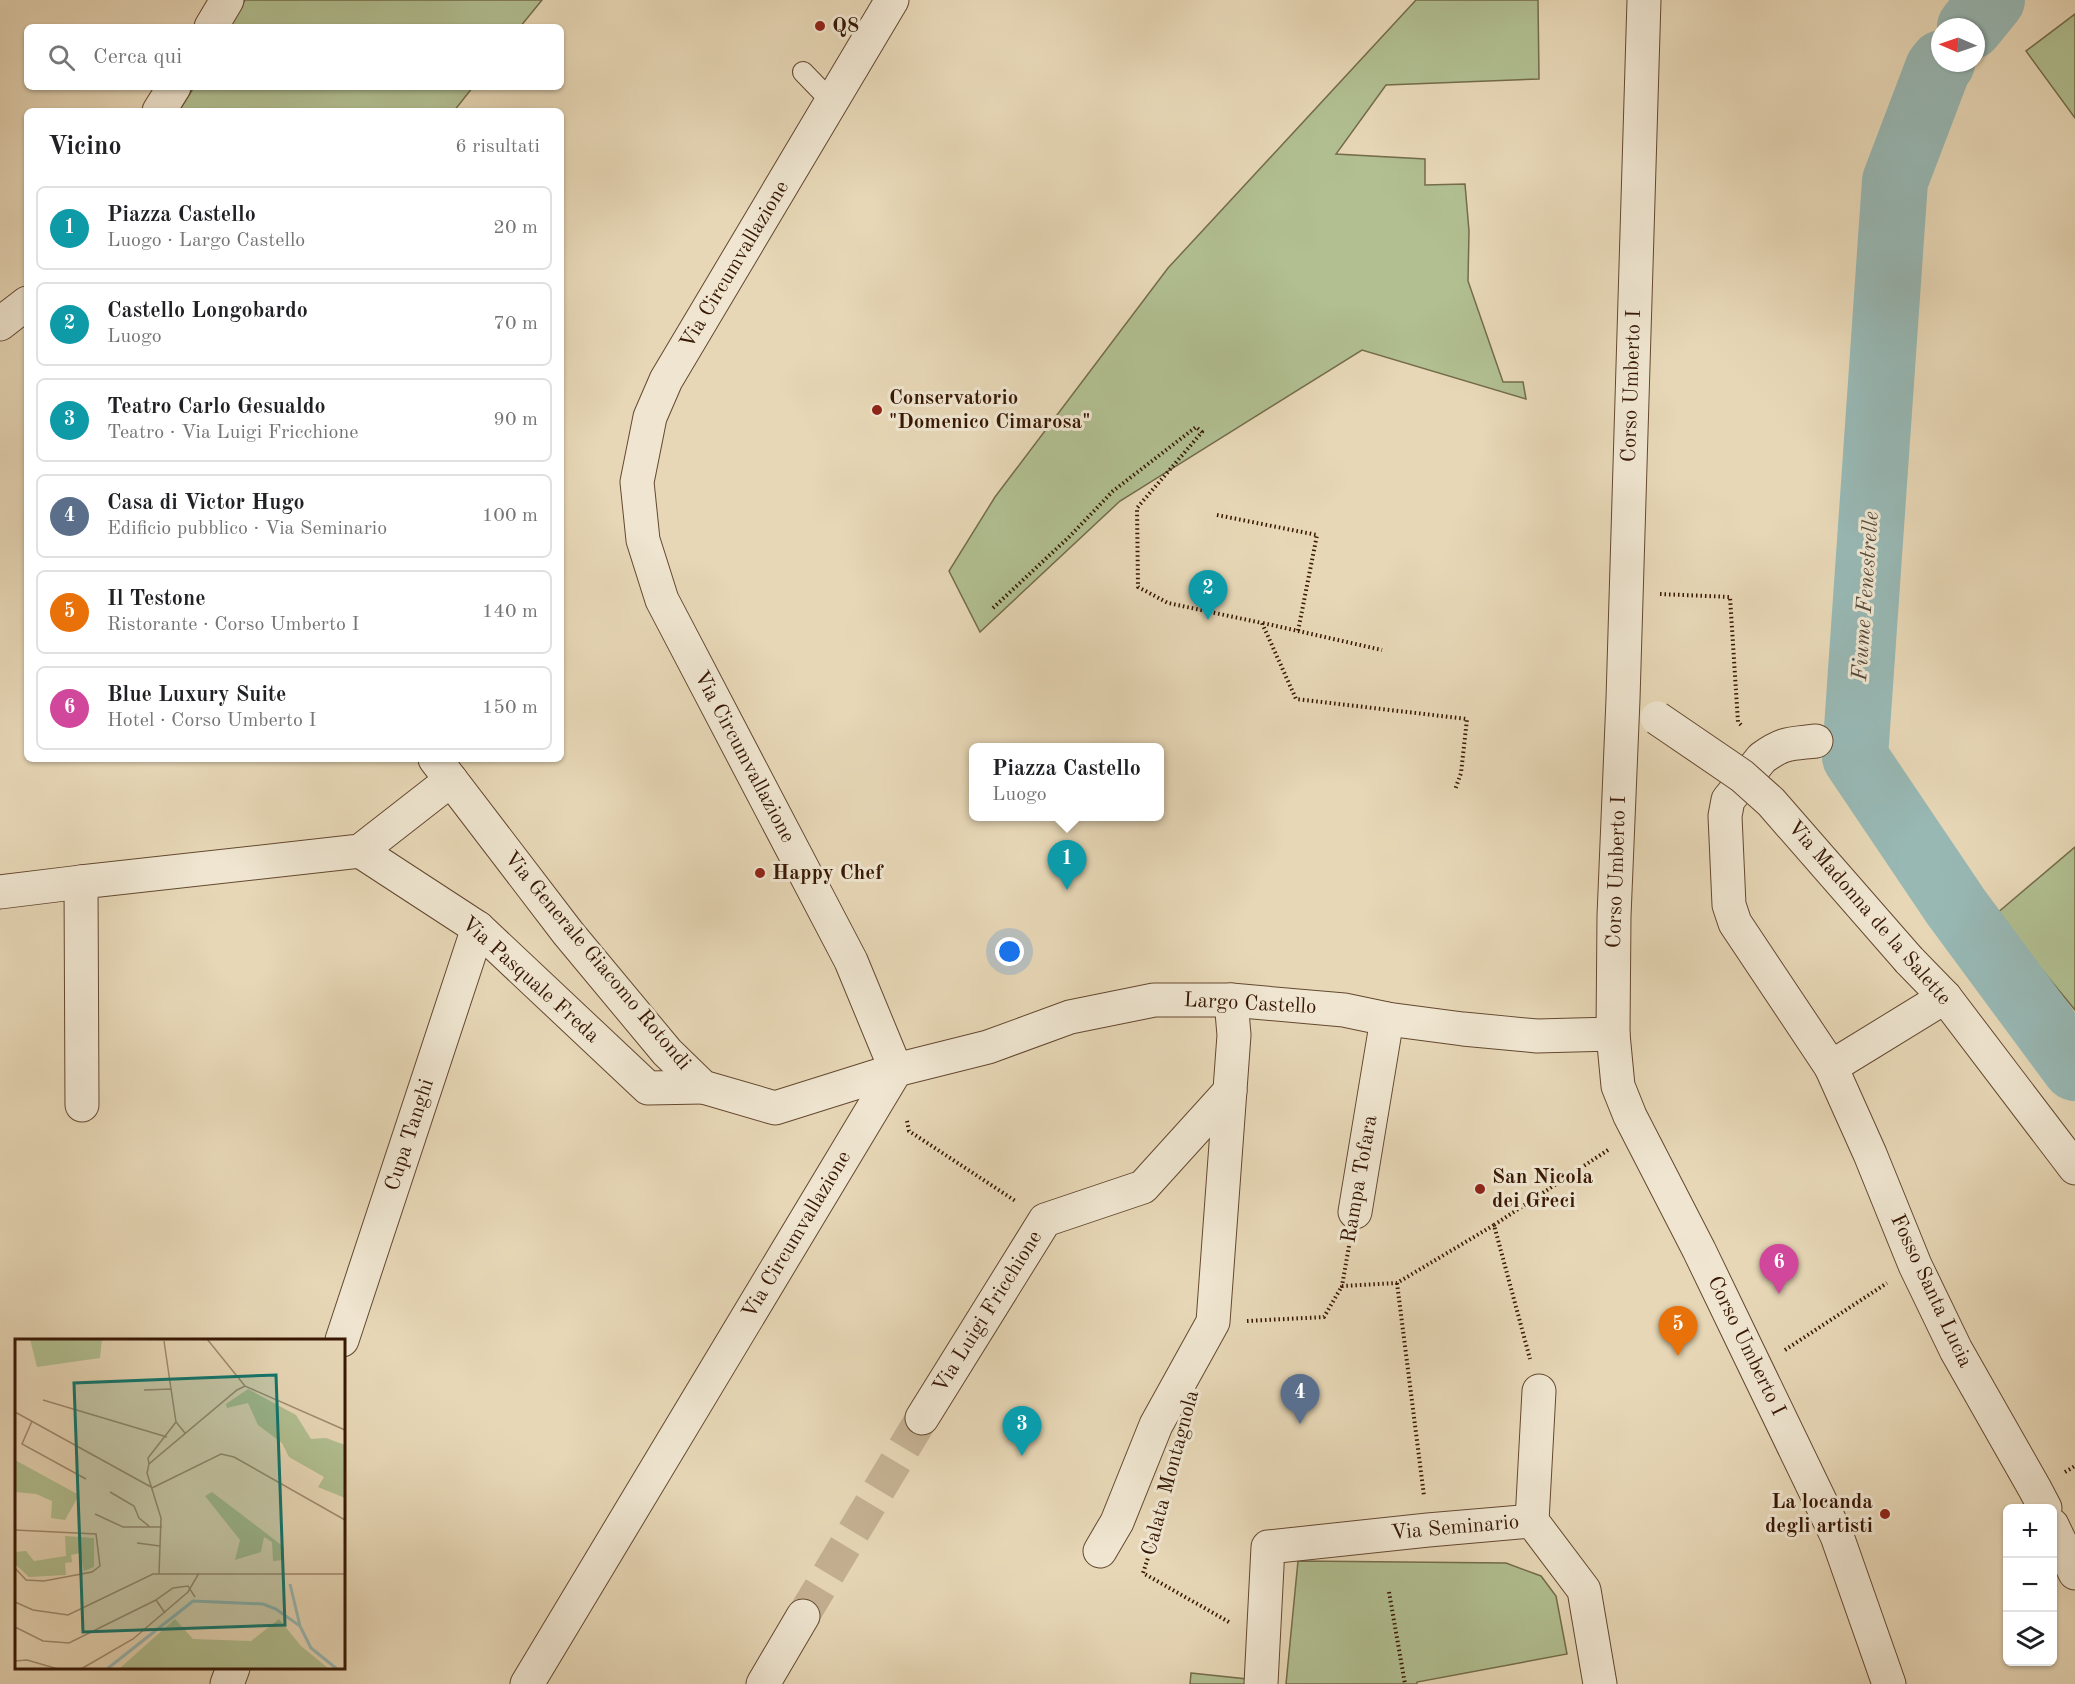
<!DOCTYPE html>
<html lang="it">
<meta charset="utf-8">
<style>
:root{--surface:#fff;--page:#f2f2f2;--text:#202124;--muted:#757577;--line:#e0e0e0;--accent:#111827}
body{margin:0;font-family:"Old Standard TT",serif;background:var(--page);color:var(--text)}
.controls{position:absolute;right:18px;bottom:18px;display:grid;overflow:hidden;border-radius:9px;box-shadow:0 2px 4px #0004}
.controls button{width:54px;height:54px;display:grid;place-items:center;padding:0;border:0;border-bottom:2px solid var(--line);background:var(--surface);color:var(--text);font:30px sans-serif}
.compass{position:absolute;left:1931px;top:18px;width:54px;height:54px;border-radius:50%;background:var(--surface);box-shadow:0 2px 4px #0004;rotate:272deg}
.you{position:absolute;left:1010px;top:952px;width:21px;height:21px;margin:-15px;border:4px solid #fff;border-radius:50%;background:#1a73e8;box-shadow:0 0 0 9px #1a73e833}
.badge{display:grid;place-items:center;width:39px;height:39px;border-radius:50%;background:var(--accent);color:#fff;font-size:20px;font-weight:700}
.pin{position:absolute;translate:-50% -50px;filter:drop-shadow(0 2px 3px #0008)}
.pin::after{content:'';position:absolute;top:32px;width:21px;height:18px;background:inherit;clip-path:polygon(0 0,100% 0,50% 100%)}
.popup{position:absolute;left:969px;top:743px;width:195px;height:78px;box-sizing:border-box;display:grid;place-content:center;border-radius:9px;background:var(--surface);filter:drop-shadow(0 2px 4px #0005);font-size:20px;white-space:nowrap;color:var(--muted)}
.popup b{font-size:22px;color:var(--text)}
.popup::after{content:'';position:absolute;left:50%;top:100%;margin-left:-12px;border:12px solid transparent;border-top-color:var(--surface)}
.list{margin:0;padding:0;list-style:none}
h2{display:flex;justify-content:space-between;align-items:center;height:78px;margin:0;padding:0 24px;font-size:26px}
h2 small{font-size:20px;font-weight:400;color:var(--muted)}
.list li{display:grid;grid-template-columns:39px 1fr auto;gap:18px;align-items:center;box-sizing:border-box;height:84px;margin:0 12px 12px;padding:0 12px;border:2px solid var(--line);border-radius:9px}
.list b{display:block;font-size:22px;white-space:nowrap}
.list p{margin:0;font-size:20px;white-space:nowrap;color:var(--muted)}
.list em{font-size:20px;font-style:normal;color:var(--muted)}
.icon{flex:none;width:33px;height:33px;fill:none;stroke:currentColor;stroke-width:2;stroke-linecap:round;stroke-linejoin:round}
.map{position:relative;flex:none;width:2075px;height:1684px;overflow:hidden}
.search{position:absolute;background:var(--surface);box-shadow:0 2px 4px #0004;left:24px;top:24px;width:540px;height:66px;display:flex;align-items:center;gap:15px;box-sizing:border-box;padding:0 21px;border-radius:9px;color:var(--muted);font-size:22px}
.panel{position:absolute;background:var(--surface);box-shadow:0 2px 4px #0004;left:24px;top:108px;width:540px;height:654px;border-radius:9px}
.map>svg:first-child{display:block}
</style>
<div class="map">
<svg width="2075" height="1684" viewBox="0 0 2075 1684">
<rect width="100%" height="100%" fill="#e7d7b6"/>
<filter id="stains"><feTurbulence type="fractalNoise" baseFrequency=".00333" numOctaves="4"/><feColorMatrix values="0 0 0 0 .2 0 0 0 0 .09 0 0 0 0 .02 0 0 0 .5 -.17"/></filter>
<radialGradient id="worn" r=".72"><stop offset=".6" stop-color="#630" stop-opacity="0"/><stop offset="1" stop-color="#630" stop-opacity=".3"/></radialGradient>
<g fill="#b1bf91" stroke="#746c4a" stroke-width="1.5">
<polygon points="245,0 542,0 520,27 229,27"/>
<polygon points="1416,0 1538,0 1539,79 1386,85 1336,154 1425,159 1425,185 1465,184 1469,231 1468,281 1503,382 1523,382 1526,399 1362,350 1120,501 980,632 949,571 995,497 1168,268"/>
<polygon points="2075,14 2075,118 2026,51"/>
<polygon points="194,87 473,87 454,111 179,111"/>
<polygon points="2075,847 2075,1010 1996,914"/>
<polygon points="1298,1561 1506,1563 1541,1576 1556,1596 1567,1654 1417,1682 1417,1684 1286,1684"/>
<polygon points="1191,1673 1247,1679 1246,1684 1190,1684"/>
</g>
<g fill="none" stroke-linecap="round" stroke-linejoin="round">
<g stroke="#98b8b4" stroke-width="66">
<polyline points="1970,27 1992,0"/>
<polyline points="1942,63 1938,68 1895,181 1855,757 1956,907 2075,1068"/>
</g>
<polyline stroke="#c4b192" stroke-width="33" stroke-dasharray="33 16" stroke-linecap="butt" points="803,1616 922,1418"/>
<g stroke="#644830" stroke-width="22">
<polyline id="service" points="803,72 832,102"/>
</g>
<g stroke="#644830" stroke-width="35">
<g id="minor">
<polyline points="0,324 27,303"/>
<path d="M1816,741C1790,744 1784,742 1762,758L1728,800L1725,816L1729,905L1735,923L1831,1067L1945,997"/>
<polyline points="360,851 478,928 648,1088 703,1087"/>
<polyline points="0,892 81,882"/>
<polyline points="1909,960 1945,997 2075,1168"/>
<polyline points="1613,1034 1618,1086 1630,1116 1699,1250 1837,1536 1889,1684"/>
<polyline points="1831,1067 1870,1154 1915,1265 1956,1350 2035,1489 2045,1508"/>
<polyline points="82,1105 81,882 360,851 451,780"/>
<polyline points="1355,1212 1387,1019"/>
<polyline points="342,1340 478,928"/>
<polyline points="922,1418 1045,1220 1143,1187 1230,1091"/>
<polyline points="1532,1521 1539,1391"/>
<polyline points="2052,1525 2075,1573"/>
<polyline points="1100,1551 1117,1522 1156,1425 1213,1322 1234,1035 1231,1000"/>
<polyline points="227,1684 233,1668"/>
<polyline points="763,1684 803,1616"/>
<polyline points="1261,1684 1268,1547 1428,1530 1532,1521 1584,1590 1600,1684"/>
</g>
</g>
<g stroke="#644830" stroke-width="35">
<g id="tertiary">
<polyline points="892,0 666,380 650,417 637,482 643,540 662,600 851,961 896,1070"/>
<polyline points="211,27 227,0"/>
<polyline points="159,111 174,87"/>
<polyline points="435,759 568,933 667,1052 703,1087 775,1108 896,1070 988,1047 1070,1017 1154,1000 1231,1000 1344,1010 1387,1019 1463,1029 1537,1036 1613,1034 1614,916 1623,699 1644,0"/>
<polyline points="527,1684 896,1070"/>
</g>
</g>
<g stroke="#381804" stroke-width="4" stroke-dasharray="1.5 3" stroke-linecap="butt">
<polyline points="1217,515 1317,535 1298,631"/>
<polyline points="1660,594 1730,597 1738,722 1743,727"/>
<polyline points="993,608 1069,537 1113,491 1196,427 1202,432 1137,508 1138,587 1168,603 1262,623 1296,699 1467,719 1461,773 1455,790"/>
<polyline points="1263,623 1382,650"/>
<polyline points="907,1121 909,1131 1017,1202"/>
<polyline points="1494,1225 1608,1150"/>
<polyline points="1349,1246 1342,1286 1397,1283 1494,1225 1530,1359"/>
<polyline points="1397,1283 1424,1496"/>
<polyline points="1247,1321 1324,1317 1342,1286"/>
<polyline points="1785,1350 1887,1283"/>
<polyline points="2065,1472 2075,1466"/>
<polyline points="1166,1503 1143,1573 1229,1622"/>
<polyline points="1389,1592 1405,1684"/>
</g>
<use href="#service" stroke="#efe5d0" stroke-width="20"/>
<use href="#minor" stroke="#efe5d0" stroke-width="33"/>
<use href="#tertiary" stroke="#efe5d0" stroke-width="33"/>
<g stroke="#644830" stroke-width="35" stroke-linecap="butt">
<polyline id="minor-bridge" points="1657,718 1742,776 1771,802 1909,960"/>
</g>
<use href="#minor-bridge" stroke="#efe5d0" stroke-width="33"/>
</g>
<g fill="#8f2418" stroke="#efe5d0" stroke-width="2">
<circle cx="820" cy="26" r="6"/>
<circle cx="877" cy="410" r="6"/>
<circle cx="760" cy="873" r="6"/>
<circle cx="1480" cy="1189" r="6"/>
<circle cx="1885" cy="1514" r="6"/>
</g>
<g text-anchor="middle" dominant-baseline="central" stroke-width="6" stroke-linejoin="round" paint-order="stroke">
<g font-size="21" font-weight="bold" fill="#381804" stroke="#efe5d0" text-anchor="start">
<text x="832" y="26">Q8</text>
<text x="889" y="398">Conservatorio<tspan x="889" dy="24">"Domenico Cimarosa"</tspan></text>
<text x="772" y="873">Happy Chef</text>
<text x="1492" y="1177">San Nicola<tspan x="1492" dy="24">dei Greci</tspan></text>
<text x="1873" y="1502" text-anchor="end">La locanda<tspan x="1873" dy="24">degli artisti</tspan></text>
</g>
<g font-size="21" fill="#381804" stroke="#efe5d0">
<text transform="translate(735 265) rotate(-59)">Via Circumvallazione</text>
<text transform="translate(1632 386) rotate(-88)">Corso Umberto I</text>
<text transform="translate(744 757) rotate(62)">Via Circumvallazione</text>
<text transform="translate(1617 872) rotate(-88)">Corso Umberto I</text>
<text transform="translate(1869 913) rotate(49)">Via Madonna de la Salette</text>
<text transform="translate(597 961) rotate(50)">Via Generale Giacomo Rotondi</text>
<text transform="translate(530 980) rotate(42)">Via Pasquale Freda</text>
<text transform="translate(1250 1004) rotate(3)">Largo Castello</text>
<text transform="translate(410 1135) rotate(-72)">Cupa Tanghi</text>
<text transform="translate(1360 1179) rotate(-80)">Rampa Tofara</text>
<text transform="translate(797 1235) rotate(-59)">Via Circumvallazione</text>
<text transform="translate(1931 1291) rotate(65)">Fosso Santa Lucia</text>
<text transform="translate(988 1312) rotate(-58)">Via Luigi Fricchione</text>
<text transform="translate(1746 1346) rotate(64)">Corso Umberto I</text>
<text transform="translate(1171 1473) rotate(-75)">Calata Montagnola</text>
<text transform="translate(1455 1528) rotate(-5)">Via Seminario</text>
</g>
<g font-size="22" font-style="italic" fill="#554839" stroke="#efe5d0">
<text transform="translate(1866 596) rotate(-86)">Fiume Fenestrelle</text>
</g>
</g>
<g transform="translate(15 1339)">
<rect width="330" height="330" fill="#e7d7b6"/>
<path d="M15,0H87L85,19L22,28ZM233,50L281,76L296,100L311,99L330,106V159L303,148L309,138L274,118L267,104L243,86L233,64L212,69L211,65ZM0,121L64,156L50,181L36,179L37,162L21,155L0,153ZM197,153L269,208V221L258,222L257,203L249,198L246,213L220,221L225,201L190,157ZM50,197L79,199V228L69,232L65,214L56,216L57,223L50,224L51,236L14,238L0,225V213L11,212L19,222L51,217ZM160,280L178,300L236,302L264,280L286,307L314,330H104Z" fill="#b1bf91"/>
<path fill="none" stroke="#98b8b4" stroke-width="3" d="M275,245L285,287M92,330L178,262L248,265L261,270L285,287L296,309L322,330"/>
<path fill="none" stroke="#a18b6f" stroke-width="1.5" d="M192,0L230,47M149,2L156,50M129,51L156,50L161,83L170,94M28,61L152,98M0,73L136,148M17,82L7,105L71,140M134,125L133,119L161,83M137,149L206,115L219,118L330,181M95,153L119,167L124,179L135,188M80,175L108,188H147M0,191L81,195L85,227L77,233L29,242L11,241L0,229M122,204L145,207M144,235L146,179L132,134L134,125L222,51L230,47L330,91M0,263L18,271L53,276L138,235H330M150,274L141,261L158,249L173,247L180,258M0,288L28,302L54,304L141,261M0,322L12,321L43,330M66,330L118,300L173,253L184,234"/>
<path fill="#0f766e" fill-opacity="0.15" stroke="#0f766e" stroke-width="3" d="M261,36L270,286L68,293L59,44Z"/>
<rect width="330" height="330" fill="none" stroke="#381804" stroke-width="3"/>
</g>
<rect width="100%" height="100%" filter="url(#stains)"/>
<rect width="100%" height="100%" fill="url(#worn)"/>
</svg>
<div class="controls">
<button>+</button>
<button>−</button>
<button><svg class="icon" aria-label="layers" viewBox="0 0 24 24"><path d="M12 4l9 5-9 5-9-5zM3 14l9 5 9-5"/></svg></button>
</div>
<svg class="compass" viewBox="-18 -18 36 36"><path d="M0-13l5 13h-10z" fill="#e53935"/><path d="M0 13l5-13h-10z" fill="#757577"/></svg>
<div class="you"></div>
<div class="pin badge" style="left:1067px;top:890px;background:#0f9aa8">1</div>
<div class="popup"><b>Piazza Castello</b>Luogo</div>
<div class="pin badge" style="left:1208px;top:620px;background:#0f9aa8">2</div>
<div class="pin badge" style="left:1022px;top:1456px;background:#0f9aa8">3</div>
<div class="pin badge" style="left:1300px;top:1424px;background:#5c6f8a">4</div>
<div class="pin badge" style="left:1678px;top:1356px;background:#e8710a">5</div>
<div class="pin badge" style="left:1779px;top:1294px;background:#d1479c">6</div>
<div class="search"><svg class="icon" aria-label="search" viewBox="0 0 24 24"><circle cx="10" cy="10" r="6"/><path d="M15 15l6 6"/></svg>Cerca qui</div>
<section class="panel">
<h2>Vicino<small>6 risultati</small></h2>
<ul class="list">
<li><span class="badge" style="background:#0f9aa8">1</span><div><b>Piazza Castello</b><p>Luogo · Largo Castello</p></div><em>20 m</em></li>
<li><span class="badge" style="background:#0f9aa8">2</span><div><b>Castello Longobardo</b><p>Luogo</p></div><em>70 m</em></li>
<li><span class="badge" style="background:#0f9aa8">3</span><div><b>Teatro Carlo Gesualdo</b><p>Teatro · Via Luigi Fricchione</p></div><em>90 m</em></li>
<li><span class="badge" style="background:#5c6f8a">4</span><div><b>Casa di Victor Hugo</b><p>Edificio pubblico · Via Seminario</p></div><em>100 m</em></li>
<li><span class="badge" style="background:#e8710a">5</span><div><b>Il Testone</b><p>Ristorante · Corso Umberto I</p></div><em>140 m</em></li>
<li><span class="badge" style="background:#d1479c">6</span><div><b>Blue Luxury Suite</b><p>Hotel · Corso Umberto I</p></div><em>150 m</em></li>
</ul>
</section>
</div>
